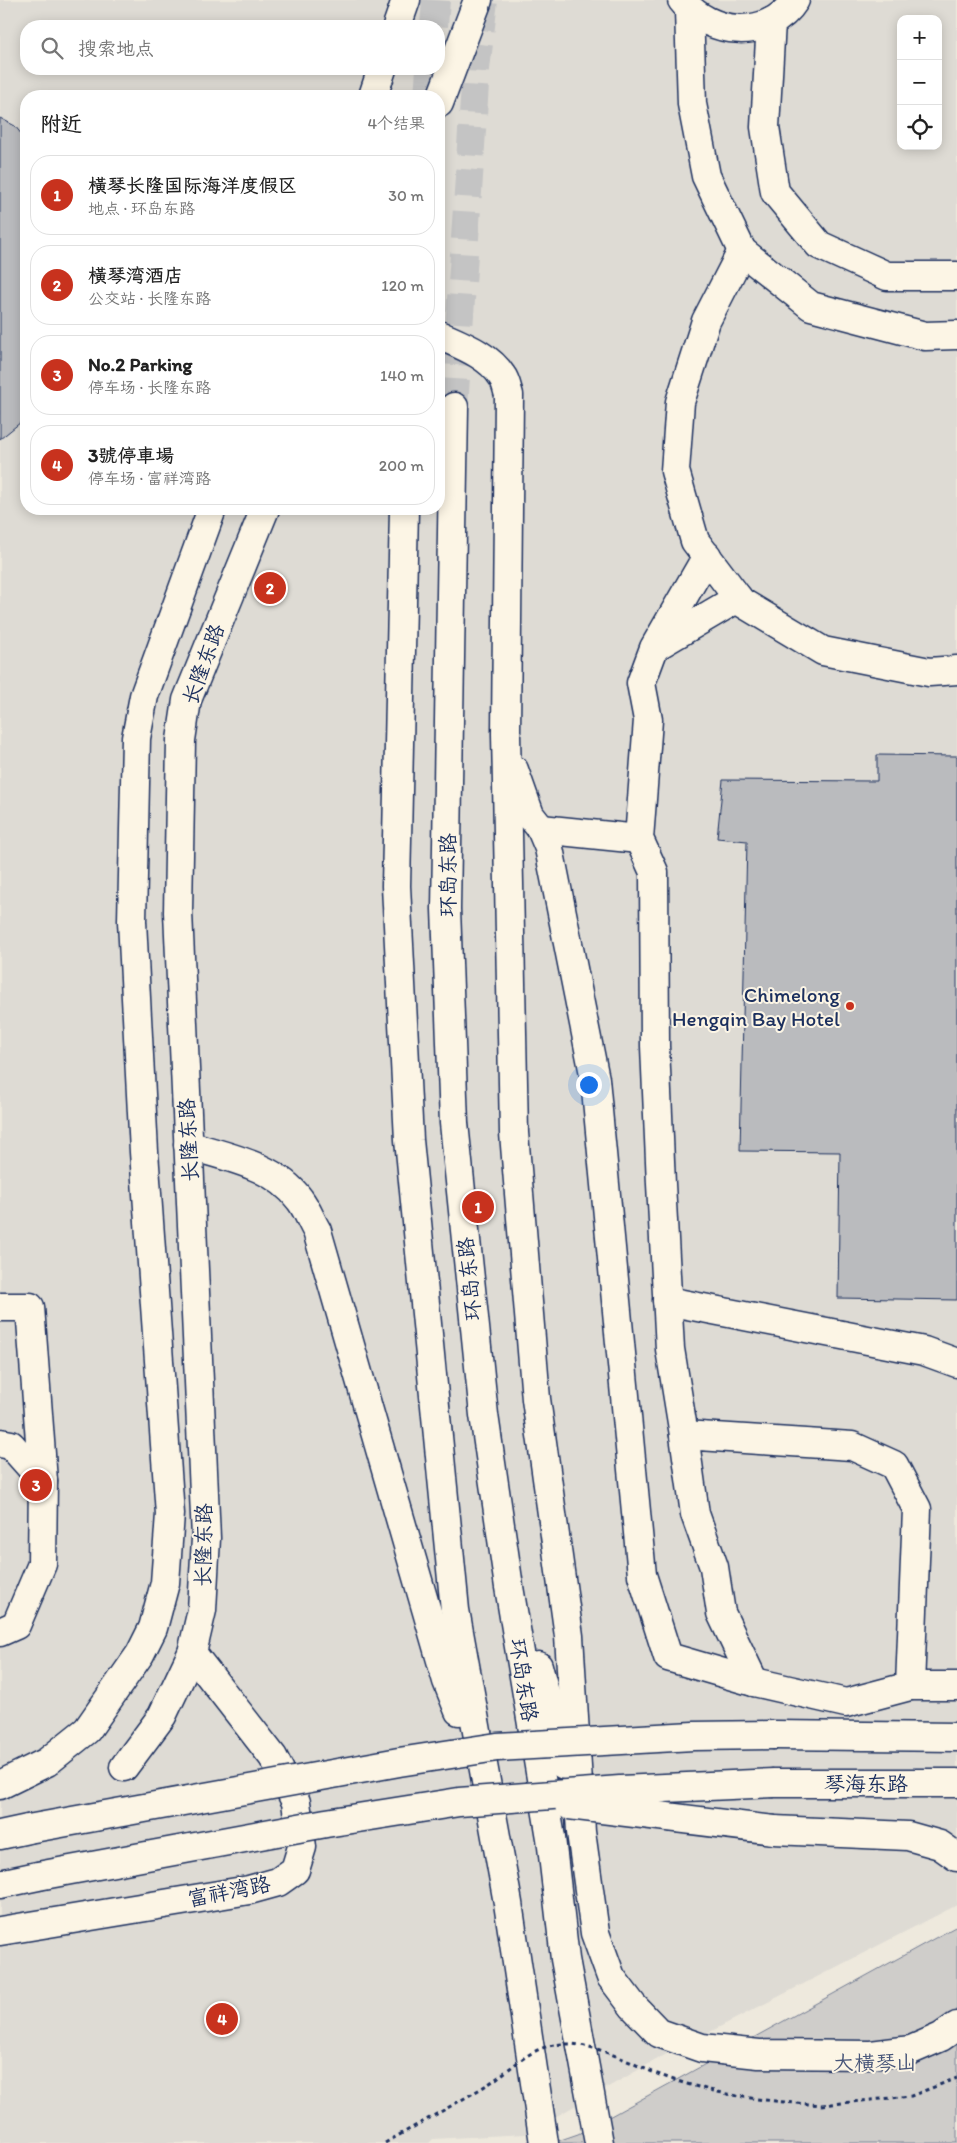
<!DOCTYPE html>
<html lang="zh">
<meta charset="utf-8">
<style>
:root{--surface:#fff;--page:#f6f6f6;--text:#222;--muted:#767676;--line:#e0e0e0;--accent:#c8321e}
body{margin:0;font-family:Itim,"LXGW WenKai TC",sans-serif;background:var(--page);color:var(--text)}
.controls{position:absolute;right:15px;top:15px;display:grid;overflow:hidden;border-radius:10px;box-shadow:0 2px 12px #0003}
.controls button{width:45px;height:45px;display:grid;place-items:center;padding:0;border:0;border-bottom:1px solid var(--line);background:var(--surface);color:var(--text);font:25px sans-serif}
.you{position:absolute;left:588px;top:1084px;width:18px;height:18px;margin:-12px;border:4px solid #fff;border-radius:50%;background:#1a73e8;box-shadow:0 0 0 8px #1a73e833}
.badge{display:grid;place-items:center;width:32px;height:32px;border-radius:50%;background:var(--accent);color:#fff;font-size:16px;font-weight:700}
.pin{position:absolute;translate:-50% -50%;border:2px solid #fff;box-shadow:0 1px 5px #0006}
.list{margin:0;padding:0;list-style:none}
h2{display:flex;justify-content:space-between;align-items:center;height:65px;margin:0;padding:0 20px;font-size:21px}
h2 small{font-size:16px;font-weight:400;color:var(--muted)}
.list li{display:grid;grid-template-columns:32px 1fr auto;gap:15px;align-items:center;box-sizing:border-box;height:80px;margin:0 10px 10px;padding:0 10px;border:1px solid var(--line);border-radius:20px}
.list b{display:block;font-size:19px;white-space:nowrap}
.list p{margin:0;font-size:16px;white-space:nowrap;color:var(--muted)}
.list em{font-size:16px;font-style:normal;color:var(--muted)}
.icon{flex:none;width:28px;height:28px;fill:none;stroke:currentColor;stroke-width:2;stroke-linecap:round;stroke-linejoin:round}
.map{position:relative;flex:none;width:957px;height:2143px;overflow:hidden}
.search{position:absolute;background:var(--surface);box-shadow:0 2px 12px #0003;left:20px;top:20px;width:425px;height:55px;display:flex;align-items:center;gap:12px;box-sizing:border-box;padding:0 18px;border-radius:20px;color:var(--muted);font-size:19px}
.panel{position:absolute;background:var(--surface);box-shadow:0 2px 12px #0003;left:20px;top:90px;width:425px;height:425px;border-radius:20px}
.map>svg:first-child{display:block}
</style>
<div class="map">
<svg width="957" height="2143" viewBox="0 0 957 2143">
<rect width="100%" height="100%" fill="#eee9dd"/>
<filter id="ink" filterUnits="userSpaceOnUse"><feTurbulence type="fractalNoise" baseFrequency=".02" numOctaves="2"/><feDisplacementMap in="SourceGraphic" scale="10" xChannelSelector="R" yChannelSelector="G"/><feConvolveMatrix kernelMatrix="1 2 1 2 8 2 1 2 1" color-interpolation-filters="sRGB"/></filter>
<g filter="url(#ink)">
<path fill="#dedbd4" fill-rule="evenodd" d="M0,0H957V1905L663,2056L525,2134L433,2139L429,2143H0ZM901,19H938V146H901ZM26,26H439V69H26ZM26,96H439V509H26Z"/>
<polygon fill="#cfcdca" stroke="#757e94" points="957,1926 957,2143 552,2143 578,2134"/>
<g fill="#babbbe" stroke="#1b2f5e">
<polygon points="0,118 15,126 26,140 26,418 0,439"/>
<polygon points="877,755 957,756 957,1300 838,1298 840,1152 740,1151 747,841 717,838 723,780 877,781"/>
</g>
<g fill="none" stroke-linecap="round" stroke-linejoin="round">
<g stroke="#c4c4c4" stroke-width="28" stroke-dasharray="28 14" stroke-linecap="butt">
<polyline points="434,26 436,0"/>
<polyline points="428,96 430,69"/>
<polyline points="454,407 476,69 484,0"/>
</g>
<g stroke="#1b2f5e" stroke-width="31">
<g id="minor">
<path d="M682,0C709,36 769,41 795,0"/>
<polyline points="689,10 692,104 706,176 742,251 811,306 925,336 957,335"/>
<polyline points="771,22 765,127 775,192 819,245 887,276 957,276"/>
<polyline points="742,251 706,321 680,402 675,471 695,541 741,602 823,651 929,672 957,670"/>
<path d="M439,335C461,345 489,355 502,376C506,381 507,389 509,395L506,734L514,1133L536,1399L569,1636L581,1832L595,1933L611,1977L633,2006L659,2033L702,2048L759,2054L871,2055L911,2050L941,2037L957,2026"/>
<polyline points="454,407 446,909 454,1123 484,1415 509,1587 551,1838 565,1959 599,2143"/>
<polyline points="404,509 396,886 409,1140 455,1610 508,1903 544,2143"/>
<polyline points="655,647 738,598"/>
<polyline points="514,770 530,815 541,829 549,848 595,1079 642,1575 668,1657 754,1682 846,1703 910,1686 957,1686"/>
<polyline points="541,829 639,839"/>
<path d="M188,1145C226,1157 275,1165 300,1200C307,1209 311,1221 317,1231L447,1681L459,1711"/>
<polyline points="667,1301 924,1351 957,1363"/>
<polyline points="0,1307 30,1307 43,1481 42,1564 16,1625 0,1632"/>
<polyline points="684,1435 670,1349 661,1184 655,1046 654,872 639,839 648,720 641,683 654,648 707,556"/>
<polyline points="0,1443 11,1445 43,1481"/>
<polyline points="538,1666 564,1765"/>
<polyline points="754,1682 721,1613 714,1567 695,1514 684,1435 852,1446 894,1465 917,1509 910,1686"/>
<polyline points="774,1735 957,1737"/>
<polyline points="124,1767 162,1716 192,1653"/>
<polyline points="774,1783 957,1783"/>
<polyline points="774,1830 908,1836 940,1845 957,1857"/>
<polyline points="0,1835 28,1829"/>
<polyline points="0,1884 38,1876"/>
</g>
</g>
<g stroke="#1b2f5e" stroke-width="31">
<g id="major">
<polyline points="397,26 406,0"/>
<polyline points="373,96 382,69"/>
<polyline points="439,103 478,0"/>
<polyline points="0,1785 47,1762 87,1730 140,1654 153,1628 165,1583 170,1514 144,1152 132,921 136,738 144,696 212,509"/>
<polyline points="0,1931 249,1890 278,1882 295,1870 302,1847 296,1802 273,1757 192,1653 202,1610 206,1538 178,912 181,740 187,700 265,509"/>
</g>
</g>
<polyline stroke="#1b2f5e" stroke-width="3" stroke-dasharray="4 4" stroke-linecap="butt" points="822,2105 911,2096 957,2078"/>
<use href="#minor" stroke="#fcf5e5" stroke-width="28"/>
<use href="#major" stroke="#fcf5e5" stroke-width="28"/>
<g stroke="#1b2f5e" stroke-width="31" stroke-linecap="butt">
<g id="minor-bridge">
<polyline points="569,1805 774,1830"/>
<polyline points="28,1829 399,1762 497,1747 693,1736 774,1735"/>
<polyline points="38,1876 326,1823 459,1802 620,1790 774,1783"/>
</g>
</g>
<path stroke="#1b2f5e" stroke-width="3" stroke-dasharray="4 4" stroke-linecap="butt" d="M385,2143C420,2123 456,2104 490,2083C507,2072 521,2057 540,2049C579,2033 620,2059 655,2073C670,2079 686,2084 702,2088C742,2099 781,2102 822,2105"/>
<use href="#minor-bridge" stroke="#fcf5e5" stroke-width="28"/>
</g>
</g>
<circle fill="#c8321e" stroke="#fcf5e5" stroke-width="2" cx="850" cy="1006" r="5"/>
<g text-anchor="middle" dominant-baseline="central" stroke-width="4" stroke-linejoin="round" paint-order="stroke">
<g font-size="21" fill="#1b2f5e" stroke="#fcf5e5">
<text transform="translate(203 664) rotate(-70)">长隆东路</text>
<text transform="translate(447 875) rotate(-90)">环岛东路</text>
<text transform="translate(188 1140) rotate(-93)">长隆东路</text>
<text transform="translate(469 1279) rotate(-96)">环岛东路</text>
<text transform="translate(203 1545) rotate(-89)">长隆东路</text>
<text transform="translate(524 1680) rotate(81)">环岛东路</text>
<text x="866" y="1783">琴海东路</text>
<text transform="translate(229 1891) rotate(-11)">富祥湾路</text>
</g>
<g font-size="21" fill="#1b2f5e" stroke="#fcf5e5" text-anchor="end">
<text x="840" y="994">Chimelong<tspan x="840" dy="24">Hengqin Bay Hotel</tspan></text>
</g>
<g font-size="21" fill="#485679" stroke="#fcf5e5">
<text x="875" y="2062">大橫琴山</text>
</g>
</g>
</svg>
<div class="controls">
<button>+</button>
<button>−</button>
<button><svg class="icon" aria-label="locate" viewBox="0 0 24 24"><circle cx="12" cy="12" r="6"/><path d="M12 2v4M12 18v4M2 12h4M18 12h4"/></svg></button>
</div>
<div class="you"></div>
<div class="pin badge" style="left:478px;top:1207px">1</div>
<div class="pin badge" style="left:270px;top:588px">2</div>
<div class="pin badge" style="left:36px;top:1485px">3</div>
<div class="pin badge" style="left:222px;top:2019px">4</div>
<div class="search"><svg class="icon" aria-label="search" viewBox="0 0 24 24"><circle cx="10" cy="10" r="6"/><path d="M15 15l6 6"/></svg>搜索地点</div>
<section class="panel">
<h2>附近<small>4个结果</small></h2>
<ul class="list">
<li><span class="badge">1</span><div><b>横琴长隆国际海洋度假区</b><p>地点 · 环岛东路</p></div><em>30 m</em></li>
<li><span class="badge">2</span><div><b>横琴湾酒店</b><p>公交站 · 长隆东路</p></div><em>120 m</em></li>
<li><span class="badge">3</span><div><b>No.2 Parking</b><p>停车场 · 长隆东路</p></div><em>140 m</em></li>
<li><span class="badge">4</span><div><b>3號停車場</b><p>停车场 · 富祥湾路</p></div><em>200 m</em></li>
</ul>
</section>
</div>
